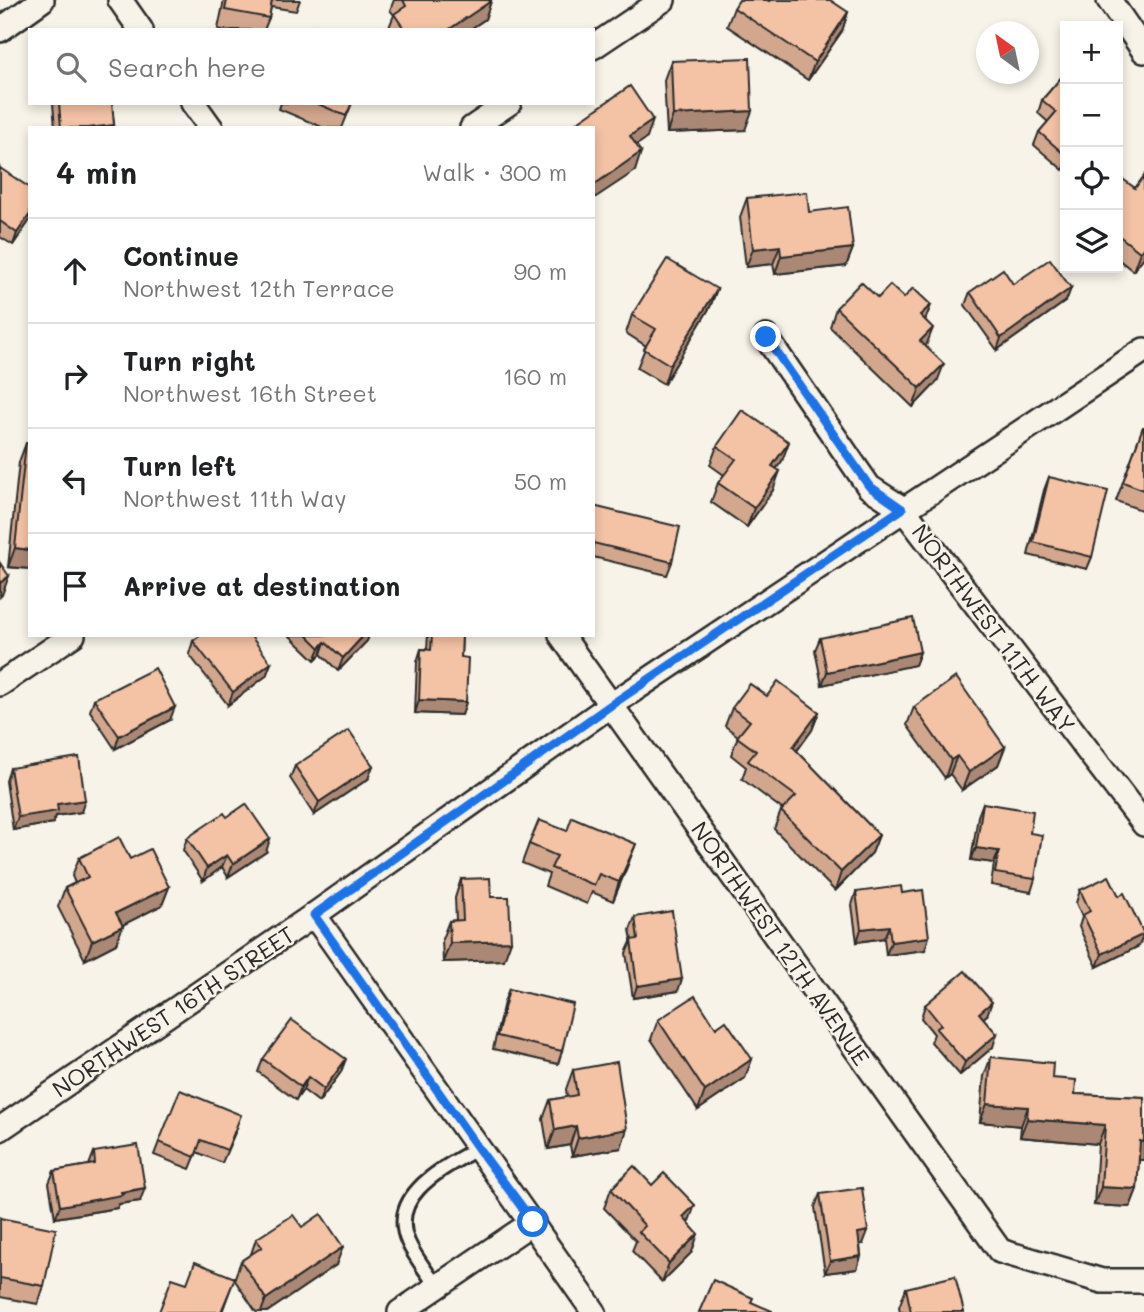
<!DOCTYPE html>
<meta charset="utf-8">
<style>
:root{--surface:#fff;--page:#f2f2f2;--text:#202124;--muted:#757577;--line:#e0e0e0}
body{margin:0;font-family:Mali,sans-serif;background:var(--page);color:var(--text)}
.controls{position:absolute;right:21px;top:21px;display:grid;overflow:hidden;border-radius:0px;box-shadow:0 4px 10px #0003}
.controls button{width:63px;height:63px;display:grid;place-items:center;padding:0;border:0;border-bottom:2px solid var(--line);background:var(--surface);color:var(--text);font:35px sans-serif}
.compass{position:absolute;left:976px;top:21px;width:63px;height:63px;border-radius:50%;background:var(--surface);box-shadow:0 4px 10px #0003;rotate:327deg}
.stop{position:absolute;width:21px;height:21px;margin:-16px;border:5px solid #1a73e8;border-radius:50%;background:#fff}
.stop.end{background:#1a73e8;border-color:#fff;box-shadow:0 2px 7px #0008}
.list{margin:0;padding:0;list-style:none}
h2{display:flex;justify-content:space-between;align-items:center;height:91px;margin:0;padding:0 28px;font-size:30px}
h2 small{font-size:23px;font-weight:400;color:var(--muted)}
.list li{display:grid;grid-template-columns:46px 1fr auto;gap:21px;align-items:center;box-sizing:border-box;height:105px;padding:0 28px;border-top:2px solid var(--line)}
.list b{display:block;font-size:26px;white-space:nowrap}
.list p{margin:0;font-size:23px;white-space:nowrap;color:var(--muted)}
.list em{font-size:23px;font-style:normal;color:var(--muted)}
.icon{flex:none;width:38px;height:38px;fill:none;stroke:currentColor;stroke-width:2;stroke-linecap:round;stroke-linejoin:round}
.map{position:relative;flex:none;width:1144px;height:1312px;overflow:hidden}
.search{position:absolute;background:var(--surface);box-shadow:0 4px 10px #0003;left:28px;top:28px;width:567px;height:77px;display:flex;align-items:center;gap:18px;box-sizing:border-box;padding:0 24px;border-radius:0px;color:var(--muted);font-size:26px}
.panel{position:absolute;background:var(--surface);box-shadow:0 4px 10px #0003;left:28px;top:126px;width:567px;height:511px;border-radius:0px}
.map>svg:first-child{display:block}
</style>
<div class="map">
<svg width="1144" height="1312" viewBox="0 0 1144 1312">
<rect width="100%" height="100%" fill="#f7f3e8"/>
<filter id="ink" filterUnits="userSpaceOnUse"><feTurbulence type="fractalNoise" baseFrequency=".0143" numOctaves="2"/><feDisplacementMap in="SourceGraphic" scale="14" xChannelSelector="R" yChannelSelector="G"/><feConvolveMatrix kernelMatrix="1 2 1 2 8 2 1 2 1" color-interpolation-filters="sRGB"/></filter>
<g filter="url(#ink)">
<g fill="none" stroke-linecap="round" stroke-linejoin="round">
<g stroke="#2b2b2b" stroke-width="18">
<path id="lane" d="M437,1287C428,1273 415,1258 408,1242C387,1194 446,1167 478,1148"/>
</g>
<g stroke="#2b2b2b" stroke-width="28">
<g id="street">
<polyline points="120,0 141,30"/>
<polyline points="1109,0 1144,51"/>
<polyline points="0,30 42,0"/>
<polyline points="593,47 663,0"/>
<polyline points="193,103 211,128"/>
<polyline points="472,128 509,103"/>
<polyline points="766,337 869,487 903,509 1144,824"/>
<polyline points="561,635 1000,1251 1102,1281 1144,1281"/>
<polyline points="0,684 73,635"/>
<polyline points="314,915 594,1312"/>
<polyline points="0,1129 314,915 611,705 1144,350"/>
<polyline points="400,1312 533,1222"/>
</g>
</g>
<use href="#lane" stroke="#f7f3e8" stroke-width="12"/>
<use href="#street" stroke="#f7f3e8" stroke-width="23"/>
</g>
<g fill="#d2a78e" stroke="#2b2b2b" stroke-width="2">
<polygon points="224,0 300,0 296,11 271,7 269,18 264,30 223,30 218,29"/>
<polygon points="394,0 491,0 491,1 485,19 469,30 388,30 394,15 390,10"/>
<polygon points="769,1 848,12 842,31 808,80 727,26 734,8"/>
<polygon points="671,61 745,130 667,133 664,80"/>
<polygon points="1065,73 1065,167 1063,170 1034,145 1039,132 1048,122 1038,113 1042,100"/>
<polygon points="53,103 112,103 114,125 113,128 55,128"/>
<polygon points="281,103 352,103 342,128 324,128 279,109"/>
<polygon points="0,168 30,220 13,245 0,237"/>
<polygon points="1118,179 1135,188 1144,257 1133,271 1118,259"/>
<polygon points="747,198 809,212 853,248 846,266 775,274 773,264 746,267 740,217"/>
<polygon points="1013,284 1071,288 1066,301 997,350 965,305 970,292"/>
<polygon points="717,289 710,307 664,384 637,368 646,346 626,333 632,315"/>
<polygon points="878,298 904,298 931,305 925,320 926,347 937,382 913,407 830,327 836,308"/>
<polygon points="1143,427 1144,427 1144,511 1116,501"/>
<polygon points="26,443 30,569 8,567 19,462"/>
<polygon points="717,446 782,461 776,469 773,490 747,527 711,502 718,483 724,475 710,465"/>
<polygon points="1049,477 1092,557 1087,569 1028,555 1044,490"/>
<polygon points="593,506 672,562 667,575 593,557"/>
<polygon points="289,635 369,635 367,641 338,671 321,654 315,660"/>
<polygon points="428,635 462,635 461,657 466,702 462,715 415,713 417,662 421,649 427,649"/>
<polygon points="820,638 920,652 915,665 822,685 815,650"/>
<polygon points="193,641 271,663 266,676 228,705 189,654"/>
<polygon points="767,696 819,712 812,730 797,751 879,835 872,853 835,891 774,829 781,811 782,809 742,779 746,767 731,755 738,736 725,726 732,708"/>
<polygon points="94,699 170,720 115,749 90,711"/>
<polygon points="914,707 1005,747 998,765 962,790 950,774 945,778 907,725"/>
<polygon points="295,766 368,779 314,815 290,778"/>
<polygon points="10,768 81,812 56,816 53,823 13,830 6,781"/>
<polygon points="983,803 1030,833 1035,879 1031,892 991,885 994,863 971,860 978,816"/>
<polygon points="187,838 266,852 228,877 222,867 203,881 183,850"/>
<polygon points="529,844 629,862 613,901 592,892 587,904 545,886 549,874 522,863"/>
<polygon points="79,858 130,859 169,887 162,905 122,925 116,944 85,960 58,907 65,888 75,883 72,876"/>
<polygon points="461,879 491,897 504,960 443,962 442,939 449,921 456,920 455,898"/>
<polygon points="1080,890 1139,946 1097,967 1079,927 1082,917 1076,903"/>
<polygon points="856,892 902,893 925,950 886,955 884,938 857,942 852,905"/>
<polygon points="635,917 678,991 633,998 626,953 632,940 630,930"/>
<polygon points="509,989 562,1051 558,1064 493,1049 504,1002"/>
<polygon points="925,1005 987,1015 983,1018 993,1047 960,1075 931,1042 934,1034 921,1018"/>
<polygon points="658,1020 716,1028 752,1059 745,1078 698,1110 651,1039"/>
<polygon points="991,1057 1052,1078 1075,1094 1144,1097 1144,1160 1139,1160 1137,1189 1130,1207 1094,1205 1098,1144 1020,1137 1021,1126 980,1122 984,1076"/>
<polygon points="263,1059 341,1072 319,1102 303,1090 296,1100 258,1072"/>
<polygon points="573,1070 621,1148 572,1156 570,1145 548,1149 543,1119 550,1100 567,1097 566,1089"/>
<polygon points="237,1128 222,1163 197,1152 190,1169 154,1155 159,1142"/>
<polygon points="94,1152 140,1201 119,1204 117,1208 55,1218 49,1183 54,1171 89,1165"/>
<polygon points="611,1189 688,1223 692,1252 662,1282 632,1251 636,1241 604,1208"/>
<polygon points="820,1194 863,1244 860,1244 861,1256 857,1269 825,1273 815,1207"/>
<polygon points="0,1218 44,1286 38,1304 0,1297"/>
<polygon points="302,1227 336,1265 267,1312 256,1312 234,1279 222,1312 187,1283 235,1277 241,1261 251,1254 256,1239"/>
<polygon points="906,1288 964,1312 900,1312 899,1307"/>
</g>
<g fill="#ab8874" stroke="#2b2b2b" stroke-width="2">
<polygon points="491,1 485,19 469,30 448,30"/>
<polygon points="848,12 842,31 808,80 815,62"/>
<polygon points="752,111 745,130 667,133 673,115"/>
<polygon points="653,120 647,138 623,154 630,136"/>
<polygon points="114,125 113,128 88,128"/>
<polygon points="641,152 635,171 593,199 593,189 595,184"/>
<polygon points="30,214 30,220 13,245 17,233"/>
<polygon points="780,246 773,264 746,267 753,249"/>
<polygon points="1144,247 1144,257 1133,271 1140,252"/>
<polygon points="853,248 846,266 775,274 781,256"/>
<polygon points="1071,288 1066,301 997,350 1001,338"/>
<polygon points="717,289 710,307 664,384 670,365"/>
<polygon points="931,305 924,323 920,315"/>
<polygon points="933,328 926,346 914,360 920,341"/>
<polygon points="944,364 937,382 913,407 920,388"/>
<polygon points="789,442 782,461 765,484 772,466"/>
<polygon points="780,471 773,490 747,527 754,508"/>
<polygon points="15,548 30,550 30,569 8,567"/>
<polygon points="9,576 2,595 0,597 0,583"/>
<polygon points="364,635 369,635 367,641 338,671 343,658"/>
<polygon points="325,642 321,654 315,660 320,648"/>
<polygon points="920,652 915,665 822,685 827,672"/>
<polygon points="271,663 266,676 228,705 233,692"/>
<polygon points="419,700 466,702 462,715 415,713"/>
<polygon points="175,707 170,720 115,749 119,736"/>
<polygon points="819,712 812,730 786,765 793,747"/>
<polygon points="1005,747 998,765 962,790 969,772"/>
<polygon points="957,756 950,774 945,778 951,760"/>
<polygon points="373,766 368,779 314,815 319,802"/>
<polygon points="85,800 81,812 56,816 53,823 13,830 18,817 57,804"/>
<polygon points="879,835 872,853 835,891 841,872"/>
<polygon points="270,839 266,852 228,877 233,864"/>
<polygon points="636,844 629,862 613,901 619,882"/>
<polygon points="976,848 999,851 994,863 971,860"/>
<polygon points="227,855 222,867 203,881 207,868"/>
<polygon points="169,887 162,905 109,932 116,913"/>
<polygon points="123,926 116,944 85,960 92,941"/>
<polygon points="889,926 884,938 857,942 861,929"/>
<polygon points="1144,934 1139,946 1097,967 1102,954"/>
<polygon points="929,937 925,950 886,955 891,942"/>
<polygon points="511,941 504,960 443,962 450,943"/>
<polygon points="682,979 678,991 633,998 637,986"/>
<polygon points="992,1002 987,1015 974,1026 979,1013"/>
<polygon points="997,1034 993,1047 960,1075 965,1062"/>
<polygon points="346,1059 341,1072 319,1102 324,1089"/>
<polygon points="752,1059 745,1078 698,1110 705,1091"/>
<polygon points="308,1077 303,1090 296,1100 301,1087"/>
<polygon points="987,1104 1028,1107 1021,1126 980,1122"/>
<polygon points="1027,1119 1105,1125 1098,1144 1020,1137"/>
<polygon points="576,1126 570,1145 548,1149 555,1130"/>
<polygon points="627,1129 621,1148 572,1156 578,1138"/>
<polygon points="1140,1141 1144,1142 1144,1160 1133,1160"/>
<polygon points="1101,1187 1137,1189 1130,1207 1094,1205"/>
<polygon points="145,1188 140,1201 119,1204 117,1208 55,1218 60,1206"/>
<polygon points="695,1205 688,1224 683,1217"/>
<polygon points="868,1231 863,1244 853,1245 858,1233"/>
<polygon points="698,1234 692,1252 662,1282 669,1263"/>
<polygon points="343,1247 336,1265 267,1312 261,1312 266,1299"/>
<polygon points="861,1256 857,1269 825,1273 830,1261"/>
</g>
<g fill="#f4c2a5" stroke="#2b2b2b" stroke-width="2">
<polygon points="227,0 272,0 269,18 225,10"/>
<polygon points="403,0 491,0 491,1 448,30 405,30 394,14 406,6"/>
<polygon points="739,0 767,0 769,1 769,0 830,0 848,12 815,62 734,8"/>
<polygon points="313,26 323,30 311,30"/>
<polygon points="750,58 752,111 673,115 671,61"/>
<polygon points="1065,73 1065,155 1039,132 1056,112 1042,100"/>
<polygon points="630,86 653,120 630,136 641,152 595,184 593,182 593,128 569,128"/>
<polygon points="59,103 112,103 114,125 88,128 61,128"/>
<polygon points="316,103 352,103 346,116"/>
<polygon points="0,168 30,188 30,214 17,233 0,221"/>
<polygon points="1144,176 1144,247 1140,252 1118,235 1118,179 1120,177 1135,188"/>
<polygon points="807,192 809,212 848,207 853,248 781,256 780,246 753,249 747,198"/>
<polygon points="667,259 717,289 670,365 644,349 656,329 632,315"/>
<polygon points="1050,259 1071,288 1001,338 970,292 1003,269 1013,284"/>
<polygon points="861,282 878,298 890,285 904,298 913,288 931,305 920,315 933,328 920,341 944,364 920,388 836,308"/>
<polygon points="742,410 789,442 772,466 780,471 754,508 718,483 736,459 717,446"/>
<polygon points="1143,427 1144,427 1144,490 1123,482"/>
<polygon points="26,443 30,444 30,550 15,548"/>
<polygon points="1049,477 1108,491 1092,557 1033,542"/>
<polygon points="593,506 680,527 672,562 593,543"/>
<polygon points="0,563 9,576 0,583"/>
<polygon points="913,618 920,652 827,672 820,638"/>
<polygon points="201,635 232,635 232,636 250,635 271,663 233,692 193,641"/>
<polygon points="307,635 364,635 343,658 325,642 320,648"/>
<polygon points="432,635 462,635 461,657 468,658 466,702 419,700 421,649 431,650"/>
<polygon points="155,668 175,707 119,736 94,699"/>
<polygon points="956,677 1005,747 969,772 957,756 951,760 914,707"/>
<polygon points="778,681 819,712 793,747 879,835 841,872 781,811 796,796 748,761 756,751 737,737 750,721 732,708 750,684 767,696"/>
<polygon points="349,730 373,766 319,802 295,766"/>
<polygon points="79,757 85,800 57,804 58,811 18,817 10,768"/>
<polygon points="983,803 1033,811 1030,833 1042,835 1035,879 995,873 999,851 976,848"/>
<polygon points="246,804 270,839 233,864 227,855 207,868 187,838 224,813 227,817"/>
<polygon points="572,817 636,844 619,882 599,874 594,885 551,868 557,856 529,844 539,820 567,831"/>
<polygon points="119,837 130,859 150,849 169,887 116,913 123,926 92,941 65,888 88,877 79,858"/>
<polygon points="1109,876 1119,896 1124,893 1144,934 1102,954 1083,915 1090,911 1080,890"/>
<polygon points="490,878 491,897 509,897 511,941 450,943 449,921 463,920 461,879"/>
<polygon points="901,886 902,893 923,890 929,937 891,942 889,926 861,929 856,892"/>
<polygon points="672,911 682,979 637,986 631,940 638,939 635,917"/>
<polygon points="965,971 992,1002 979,1013 997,1034 965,1062 936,1029 941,1025 925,1005"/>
<polygon points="509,989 573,1004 562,1051 497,1036"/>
<polygon points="695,996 716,1028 726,1021 752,1059 705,1091 658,1020"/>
<polygon points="292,1020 346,1059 324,1089 308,1077 301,1087 263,1059"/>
<polygon points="991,1057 1053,1063 1052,1078 1076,1080 1075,1094 1144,1097 1144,1142 1140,1141 1137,1189 1101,1187 1105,1125 1027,1119 1028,1107 987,1104"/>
<polygon points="617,1062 627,1129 578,1138 576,1126 555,1130 550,1100 577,1095 573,1070"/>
<polygon points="180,1090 241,1115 227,1150 201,1140 195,1157 159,1142"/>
<polygon points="138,1145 145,1188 121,1192 122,1195 60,1206 54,1171 95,1164 94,1152"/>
<polygon points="634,1166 652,1185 664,1173 695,1205 683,1217 698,1234 669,1263 639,1232 645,1226 611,1189"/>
<polygon points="862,1188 868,1231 858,1233 861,1256 830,1261 820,1194"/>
<polygon points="321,1214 343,1247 266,1299 241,1261 262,1247 256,1239 293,1215 302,1227"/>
<polygon points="0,1218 56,1229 44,1286 0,1278"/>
<polygon points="195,1262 235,1278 221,1312 159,1312 172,1278 187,1283"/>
<polygon points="955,1276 964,1312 911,1312 906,1288"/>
<polygon points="713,1280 753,1298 751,1302 772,1311 772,1312 699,1312"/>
</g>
</g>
<g fill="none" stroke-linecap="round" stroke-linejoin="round" filter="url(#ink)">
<polyline stroke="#1a73e8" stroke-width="9" points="533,1222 478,1148 314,915 611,705 902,509 869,486 766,337"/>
</g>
<g text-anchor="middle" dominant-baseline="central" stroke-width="5" stroke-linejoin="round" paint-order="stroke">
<g font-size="23" fill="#2b2b2b" stroke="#f7f3e8">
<text transform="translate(994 628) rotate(53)">NORTHWEST 11TH WAY</text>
<text transform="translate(781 943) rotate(55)">NORTHWEST 12TH AVENUE</text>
<text transform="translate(173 1011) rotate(-34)">NORTHWEST 16TH STREET</text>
</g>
</g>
</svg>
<div class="controls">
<button>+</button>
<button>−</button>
<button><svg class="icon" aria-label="locate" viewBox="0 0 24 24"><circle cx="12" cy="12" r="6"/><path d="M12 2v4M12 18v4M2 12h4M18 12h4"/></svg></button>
<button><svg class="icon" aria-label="layers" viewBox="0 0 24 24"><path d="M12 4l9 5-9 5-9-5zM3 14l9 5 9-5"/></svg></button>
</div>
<svg class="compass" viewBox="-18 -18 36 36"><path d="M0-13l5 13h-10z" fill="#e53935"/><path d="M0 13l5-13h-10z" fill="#757577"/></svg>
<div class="stop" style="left:533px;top:1222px"></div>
<div class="stop end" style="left:766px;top:337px"></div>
<div class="search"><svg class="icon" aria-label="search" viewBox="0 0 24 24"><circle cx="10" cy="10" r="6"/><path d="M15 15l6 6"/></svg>Search here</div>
<section class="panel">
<h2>4 min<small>Walk · 300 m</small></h2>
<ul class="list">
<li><svg class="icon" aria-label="ahead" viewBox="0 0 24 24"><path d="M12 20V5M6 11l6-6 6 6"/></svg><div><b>Continue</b><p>Northwest 12th Terrace</p></div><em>90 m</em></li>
<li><svg class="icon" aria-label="right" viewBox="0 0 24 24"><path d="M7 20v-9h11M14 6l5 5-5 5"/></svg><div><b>Turn right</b><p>Northwest 16th Street</p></div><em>160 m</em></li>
<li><svg class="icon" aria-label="left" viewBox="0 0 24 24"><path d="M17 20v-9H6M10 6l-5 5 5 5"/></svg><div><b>Turn left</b><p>Northwest 11th Way</p></div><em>50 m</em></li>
<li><svg class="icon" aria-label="arrive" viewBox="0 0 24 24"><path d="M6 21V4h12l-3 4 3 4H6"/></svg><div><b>Arrive at destination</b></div></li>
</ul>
</section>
</div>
